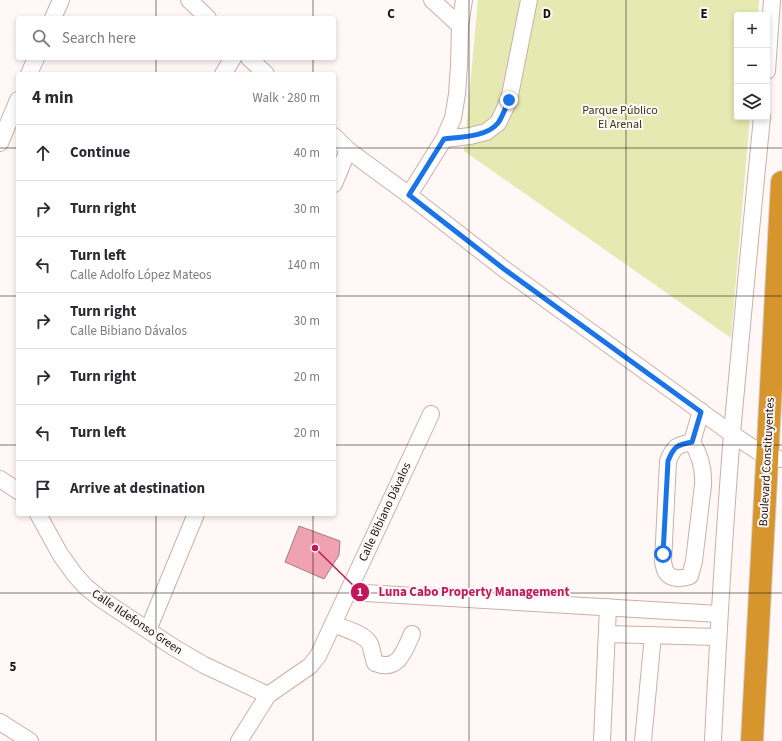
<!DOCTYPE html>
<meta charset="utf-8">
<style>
:root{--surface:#fff;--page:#f7f7f7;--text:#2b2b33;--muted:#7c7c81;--line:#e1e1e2}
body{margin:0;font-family:"Source Sans 3",sans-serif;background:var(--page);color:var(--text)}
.controls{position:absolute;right:12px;top:12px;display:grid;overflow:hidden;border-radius:4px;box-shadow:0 2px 6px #0003}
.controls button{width:36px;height:36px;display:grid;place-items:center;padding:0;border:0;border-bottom:1px solid var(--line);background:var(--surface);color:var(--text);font:20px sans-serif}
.stop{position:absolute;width:12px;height:12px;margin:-9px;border:3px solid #1a73e8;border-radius:50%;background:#fff}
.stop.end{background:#1a73e8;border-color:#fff;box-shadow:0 1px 4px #0008}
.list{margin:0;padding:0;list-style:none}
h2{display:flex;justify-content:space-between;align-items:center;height:52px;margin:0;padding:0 16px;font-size:17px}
h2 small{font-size:13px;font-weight:400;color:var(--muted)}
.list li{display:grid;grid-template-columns:26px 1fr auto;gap:12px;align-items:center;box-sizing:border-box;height:56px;padding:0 16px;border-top:1px solid var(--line)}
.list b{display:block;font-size:15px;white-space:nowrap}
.list p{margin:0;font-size:13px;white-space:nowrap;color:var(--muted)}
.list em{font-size:13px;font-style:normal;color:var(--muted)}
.icon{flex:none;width:22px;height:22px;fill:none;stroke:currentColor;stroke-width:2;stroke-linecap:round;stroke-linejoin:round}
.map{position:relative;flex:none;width:782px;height:741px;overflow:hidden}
.search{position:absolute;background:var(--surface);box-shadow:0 2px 6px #0003;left:16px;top:16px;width:320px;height:44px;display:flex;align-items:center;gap:10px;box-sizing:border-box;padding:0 14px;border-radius:4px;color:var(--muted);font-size:15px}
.panel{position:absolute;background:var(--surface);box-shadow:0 2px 6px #0003;left:16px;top:72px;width:320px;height:444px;border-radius:4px}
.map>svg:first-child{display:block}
</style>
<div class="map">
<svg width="782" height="741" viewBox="0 0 782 741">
<rect width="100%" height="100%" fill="#fff8f6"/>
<polygon fill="#e7e9b3" points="478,0 759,0 758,15 737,15 737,117 750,117 731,338 464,151"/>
<polygon fill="#f0a1b2" stroke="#9d7f84" points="299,526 340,541 339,555 324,579 285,562"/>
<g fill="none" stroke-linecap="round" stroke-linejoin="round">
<g stroke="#ceafa5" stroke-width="18">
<g id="minor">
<polyline points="189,0 208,18"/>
<polyline points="432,0 460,26"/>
<polyline points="53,18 61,0"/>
<polyline points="249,58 266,74"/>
<polyline points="767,71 772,0"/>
<polyline points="29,74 36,58"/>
<polyline points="223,74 233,58"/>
<polyline points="334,136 348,150 409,195 504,269 732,434 768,458 782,459"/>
<polyline points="444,139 470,136 486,132 498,123 509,100 529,0"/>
<polyline points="0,143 18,100"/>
<polyline points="334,184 348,150"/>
<polyline points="409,195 444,139 453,118 457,94 459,66 460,26 464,0"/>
<path d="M692,442C677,445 674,446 668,461L663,562C664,565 664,569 666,572C671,580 683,579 690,576L694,561L703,485C704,469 700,455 692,442L701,411"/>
<polyline points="0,479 18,491"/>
<polyline points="38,514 60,554 75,575 86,587 101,599 173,647 204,665 268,695"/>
<polyline points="348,592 719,614"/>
<path d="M333,624C345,629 364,633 370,644C372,650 373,657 375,663C398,672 404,652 412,634"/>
<polyline points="148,630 196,514"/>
<polyline points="607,634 718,637"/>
<polyline points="0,722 30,741"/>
<polyline points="239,741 268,695 310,666 318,656 431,414"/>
<polyline points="602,741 608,607"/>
<polyline points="643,741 653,635"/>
<path d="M713,741C718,638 724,536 732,433C741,328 752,222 762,117"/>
</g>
</g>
<g stroke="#d5d4d3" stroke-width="24">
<polyline id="highway" points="752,741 782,182"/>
</g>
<use href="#minor" stroke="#fff" stroke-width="16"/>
<use href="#highway" stroke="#d6962d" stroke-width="22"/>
</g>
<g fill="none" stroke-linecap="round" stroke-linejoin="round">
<path stroke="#1a73e8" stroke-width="5" d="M509,100C506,106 502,118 498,123C487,137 460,137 444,139L409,195L504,269L701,412L692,442C677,445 674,446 668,461L663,554"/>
</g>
<path fill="none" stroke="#180e0a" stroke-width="1" stroke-opacity="0.55" d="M156,0V18M313,0V18M469,0V741M626,0V741M156,58V74M313,58V74M0,148H18M334,148H782M0,296H18M334,296H782M0,445H18M334,445H782M156,514V741M313,514V741M0,593H782"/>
<g text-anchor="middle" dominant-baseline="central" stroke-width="4" stroke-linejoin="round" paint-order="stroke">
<g font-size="12" fill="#373716" stroke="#fff8f6">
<text x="620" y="110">Parque Público<tspan x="620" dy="14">El Arenal</tspan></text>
</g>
<g font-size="12" fill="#180e0a" stroke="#fff8f6">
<text transform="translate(767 462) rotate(-87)">Boulevard Constituyentes</text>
<text transform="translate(385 512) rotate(-65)">Calle Bibiano Dávalos</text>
<text transform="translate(137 622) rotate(34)">Calle Ildefonso Green</text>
</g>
</g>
<g font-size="13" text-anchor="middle" font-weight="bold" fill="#180e0a" stroke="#fff8f6" stroke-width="4" stroke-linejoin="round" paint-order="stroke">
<text x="391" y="18">C</text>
<text x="547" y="18">D</text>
<text x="704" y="18">E</text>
<text x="13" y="671">5</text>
</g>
<path fill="none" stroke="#c2185b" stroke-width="1.5" d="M315 548L360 592"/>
<g fill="#c2185b" stroke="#fff8f6" stroke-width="1.5">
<circle cx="315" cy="548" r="4"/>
<circle cx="360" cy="592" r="10"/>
</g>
<g font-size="12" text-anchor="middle" font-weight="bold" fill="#fff">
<text x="360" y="596">1</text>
</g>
<g font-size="13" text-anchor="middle" font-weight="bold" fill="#c2185b" stroke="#fff8f6" stroke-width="4" stroke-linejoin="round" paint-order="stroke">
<text x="474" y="596">Luna Cabo Property Management</text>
</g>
</svg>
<div class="controls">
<button>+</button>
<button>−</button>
<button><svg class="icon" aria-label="layers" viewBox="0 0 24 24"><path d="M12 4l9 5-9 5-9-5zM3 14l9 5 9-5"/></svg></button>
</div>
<div class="stop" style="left:663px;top:554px"></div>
<div class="stop end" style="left:509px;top:100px"></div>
<div class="search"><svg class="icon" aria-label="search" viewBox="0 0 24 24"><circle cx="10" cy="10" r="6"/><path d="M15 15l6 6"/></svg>Search here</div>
<section class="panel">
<h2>4 min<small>Walk · 280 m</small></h2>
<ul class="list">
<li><svg class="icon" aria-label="ahead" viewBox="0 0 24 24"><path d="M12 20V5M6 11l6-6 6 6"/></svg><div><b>Continue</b></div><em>40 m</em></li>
<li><svg class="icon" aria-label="right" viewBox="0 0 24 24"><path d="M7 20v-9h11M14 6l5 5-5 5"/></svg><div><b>Turn right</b></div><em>30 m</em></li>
<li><svg class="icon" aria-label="left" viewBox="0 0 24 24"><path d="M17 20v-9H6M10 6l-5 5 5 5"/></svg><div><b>Turn left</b><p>Calle Adolfo López Mateos</p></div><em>140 m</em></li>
<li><svg class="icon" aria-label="right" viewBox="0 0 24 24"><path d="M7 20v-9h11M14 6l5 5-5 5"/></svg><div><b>Turn right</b><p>Calle Bibiano Dávalos</p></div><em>30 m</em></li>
<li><svg class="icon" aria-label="right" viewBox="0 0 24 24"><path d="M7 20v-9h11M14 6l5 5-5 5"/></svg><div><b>Turn right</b></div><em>20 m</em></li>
<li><svg class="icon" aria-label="left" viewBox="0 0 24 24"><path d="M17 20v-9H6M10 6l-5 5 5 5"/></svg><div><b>Turn left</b></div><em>20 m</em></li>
<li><svg class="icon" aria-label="arrive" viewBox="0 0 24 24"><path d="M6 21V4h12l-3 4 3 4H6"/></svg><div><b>Arrive at destination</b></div></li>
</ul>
</section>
</div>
